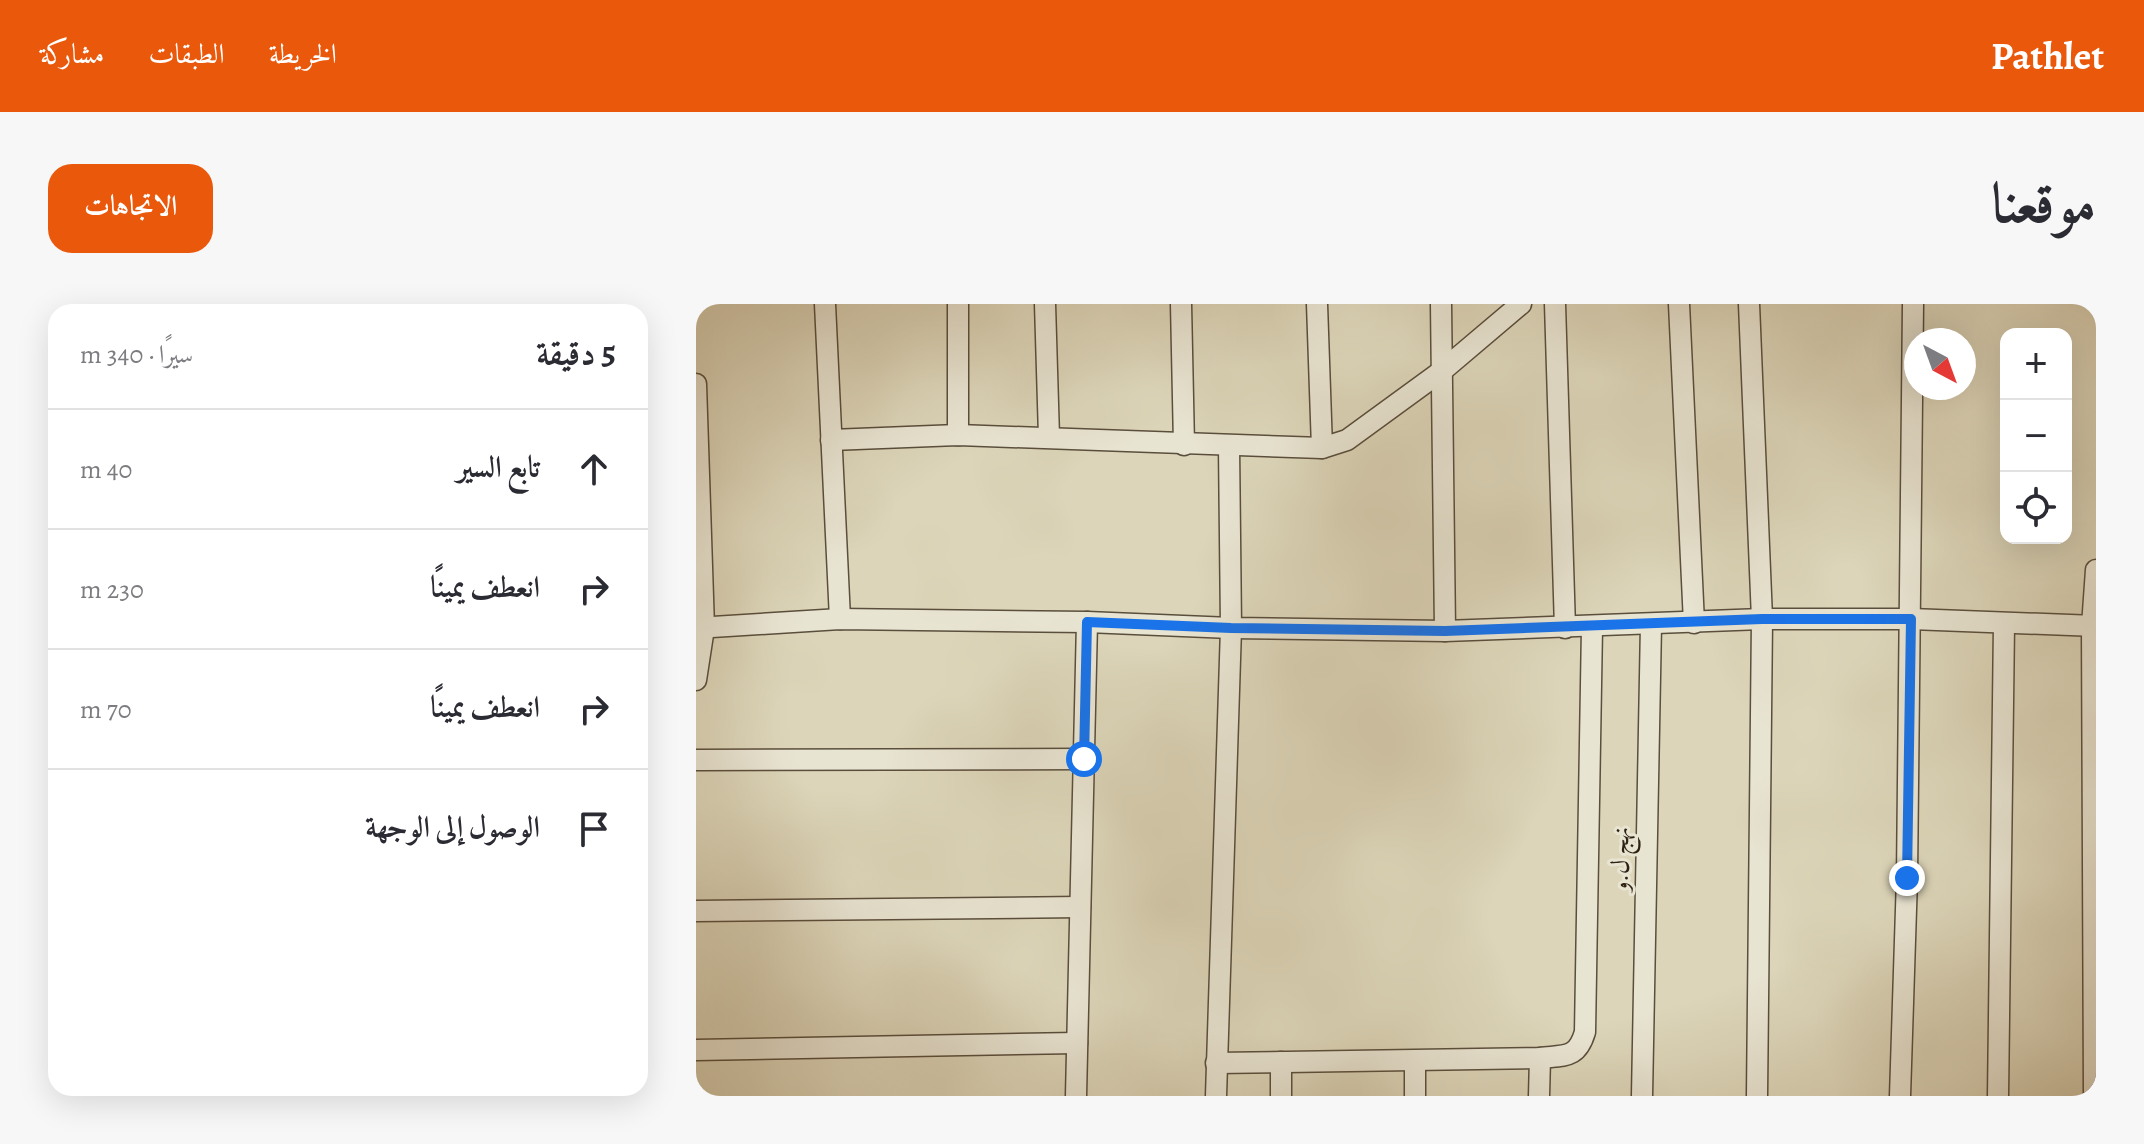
<!DOCTYPE html>
<html lang="ar">
<meta charset="utf-8">
<style>
:root{--surface:#fff;--page:#f7f7f7;--text:#2b2b33;--muted:#7c7c81;--line:#e1e1e2;--accent:#ea580c}
body{margin:0;font-family:Alegreya,Amiri,serif;background:var(--page);color:var(--text);direction:rtl}
.controls{position:absolute;right:24px;top:24px;display:grid;overflow:hidden;border-radius:16px;box-shadow:0 8px 32px #0002}
.controls button{width:72px;height:72px;display:grid;place-items:center;padding:0;border:0;border-bottom:2px solid var(--line);background:var(--surface);color:var(--text);font:40px sans-serif}
.compass{position:absolute;left:1208px;top:24px;width:72px;height:72px;border-radius:50%;background:var(--surface);box-shadow:0 8px 32px #0002;rotate:139deg}
.stop{position:absolute;width:24px;height:24px;margin:-18px;border:6px solid #1a73e8;border-radius:50%;background:#fff}
.stop.end{background:#1a73e8;border-color:#fff;box-shadow:0 2px 8px #0008}
.list{margin:0;padding:0;list-style:none}
h2{display:flex;justify-content:space-between;align-items:center;height:104px;margin:0;padding:0 32px;font-size:34px}
h2 small{font-size:26px;font-weight:400;color:var(--muted)}
.list li{display:grid;grid-template-columns:52px 1fr auto;gap:24px;align-items:center;box-sizing:border-box;height:120px;padding:0 32px;border-top:2px solid var(--line)}
.list b{display:block;font-size:30px;white-space:nowrap}
.list em{font-size:26px;font-style:normal;color:var(--muted)}
.icon{flex:none;width:44px;height:44px;fill:none;stroke:currentColor;stroke-width:2;stroke-linecap:round;stroke-linejoin:round}
.map{position:relative;flex:none;width:1400px;height:792px;overflow:hidden;direction:ltr;border-radius:24px}
header{display:flex;align-items:center;gap:48px;box-sizing:border-box;height:112px;padding:0 40px;background:var(--accent);color:#fff}
header strong{font-size:38px}
nav{display:flex;gap:44px;margin-inline-start:auto;font-size:28px}
.intro{display:flex;align-items:center;justify-content:space-between;box-sizing:border-box;height:192px;padding:0 48px}
h1{margin:0;font-size:56px}
.button{padding:20px 36px;border-radius:24px;background:var(--accent);color:#fff;font-size:28px;font-weight:700}
main{display:flex;gap:48px;padding:0 48px}
aside{flex:1;background:var(--surface);border-radius:24px;box-shadow:0 8px 32px #0002}
.map>svg:first-child{display:block}
</style>
<header>
<strong>Pathlet</strong>
<nav><a>الخريطة</a><a>الطبقات</a><a>مشاركة</a></nav>
</header>
<div class="intro"><h1>موقعنا</h1><a class="button">الاتجاهات</a></div>
<main>
<div class="map">
<svg width="1400" height="792" viewBox="0 0 1400 792">
<rect width="100%" height="100%" fill="#dcd5b9"/>
<filter id="stains"><feTurbulence type="fractalNoise" baseFrequency=".0025" numOctaves="4"/><feColorMatrix values="0 0 0 0 .2 0 0 0 0 .09 0 0 0 0 .02 0 0 0 .5 -.17"/></filter>
<radialGradient id="worn" r=".72"><stop offset=".6" stop-color="#630" stop-opacity="0"/><stop offset="1" stop-color="#630" stop-opacity=".3"/></radialGradient>
<g fill="none" stroke-linecap="round" stroke-linejoin="round">
<g stroke="#5a4e3c" stroke-width="23">
<g id="minor">
<polyline points="129,0 144,315"/>
<polyline points="262,0 262,131"/>
<polyline points="349,0 353,133"/>
<polyline points="485,0 488,141"/>
<polyline points="621,0 626,144"/>
<polyline points="745,0 749,327"/>
<polyline points="859,0 869,324"/>
<polyline points="983,0 998,319"/>
<polyline points="1053,0 1066,315 1061,792"/>
<polyline points="0,80 8,324 0,376"/>
<polyline points="135,136 262,131 626,144 651,136 747,66 825,0"/>
<polyline points="0,324 144,315 391,318 535,324 749,327 1066,315 1215,315 1400,322"/>
<polyline points="0,456 388,455"/>
<polyline points="0,607 384,603"/>
<polyline points="0,746 381,739"/>
<path d="M520,759L844,754C869,751 881,755 889,728L896,323"/>
<polyline points="380,792 391,318"/>
<polyline points="520,792 535,324 533,142"/>
<polyline points="585,792 585,758"/>
<polyline points="719,792 719,757"/>
<polyline points="843,792 844,754"/>
<polyline points="946,792 955,320"/>
<polyline points="1204,792 1211,574 1217,0"/>
<polyline points="1302,792 1308,320"/>
<polyline points="1398,792 1396,322 1400,266"/>
</g>
</g>
<use href="#minor" stroke="#e8e4d2" stroke-width="20"/>
</g>
<g fill="none" stroke-linecap="round" stroke-linejoin="round">
<polyline stroke="#1a73e8" stroke-width="10" points="388,455 391,318 535,324 749,327 1066,315 1215,315 1211,574"/>
</g>
<g text-anchor="middle" dominant-baseline="central" stroke-width="6" stroke-linejoin="round" paint-order="stroke">
<g font-size="24" fill="#2e2113" stroke="#e8e4d2">
<text transform="translate(924 555) rotate(-89)">نهج ل.و</text>
</g>
</g>
<rect width="100%" height="100%" filter="url(#stains)"/>
<rect width="100%" height="100%" fill="url(#worn)"/>
</svg>
<div class="controls">
<button>+</button>
<button>−</button>
<button><svg class="icon" aria-label="locate" viewBox="0 0 24 24"><circle cx="12" cy="12" r="6"/><path d="M12 2v4M12 18v4M2 12h4M18 12h4"/></svg></button>
</div>
<svg class="compass" viewBox="-18 -18 36 36"><path d="M0-13l5 13h-10z" fill="#e53935"/><path d="M0 13l5-13h-10z" fill="#7c7c81"/></svg>
<div class="stop" style="left:388px;top:455px"></div>
<div class="stop end" style="left:1211px;top:574px"></div>
</div>
<aside>
<h2>5 دقيقة<small>سيرًا · 340 m</small></h2>
<ul class="list">
<li><svg class="icon" aria-label="ahead" viewBox="0 0 24 24"><path d="M12 20V5M6 11l6-6 6 6"/></svg><div><b>تابع السير</b></div><em>40 m</em></li>
<li><svg class="icon" aria-label="right" viewBox="0 0 24 24"><path d="M7 20v-9h11M14 6l5 5-5 5"/></svg><div><b>انعطف يمينًا</b></div><em>230 m</em></li>
<li><svg class="icon" aria-label="right" viewBox="0 0 24 24"><path d="M7 20v-9h11M14 6l5 5-5 5"/></svg><div><b>انعطف يمينًا</b></div><em>70 m</em></li>
<li><svg class="icon" aria-label="arrive" viewBox="0 0 24 24"><path d="M6 21V4h12l-3 4 3 4H6"/></svg><div><b>الوصول إلى الوجهة</b></div></li>
</ul>
</aside>
</main>
